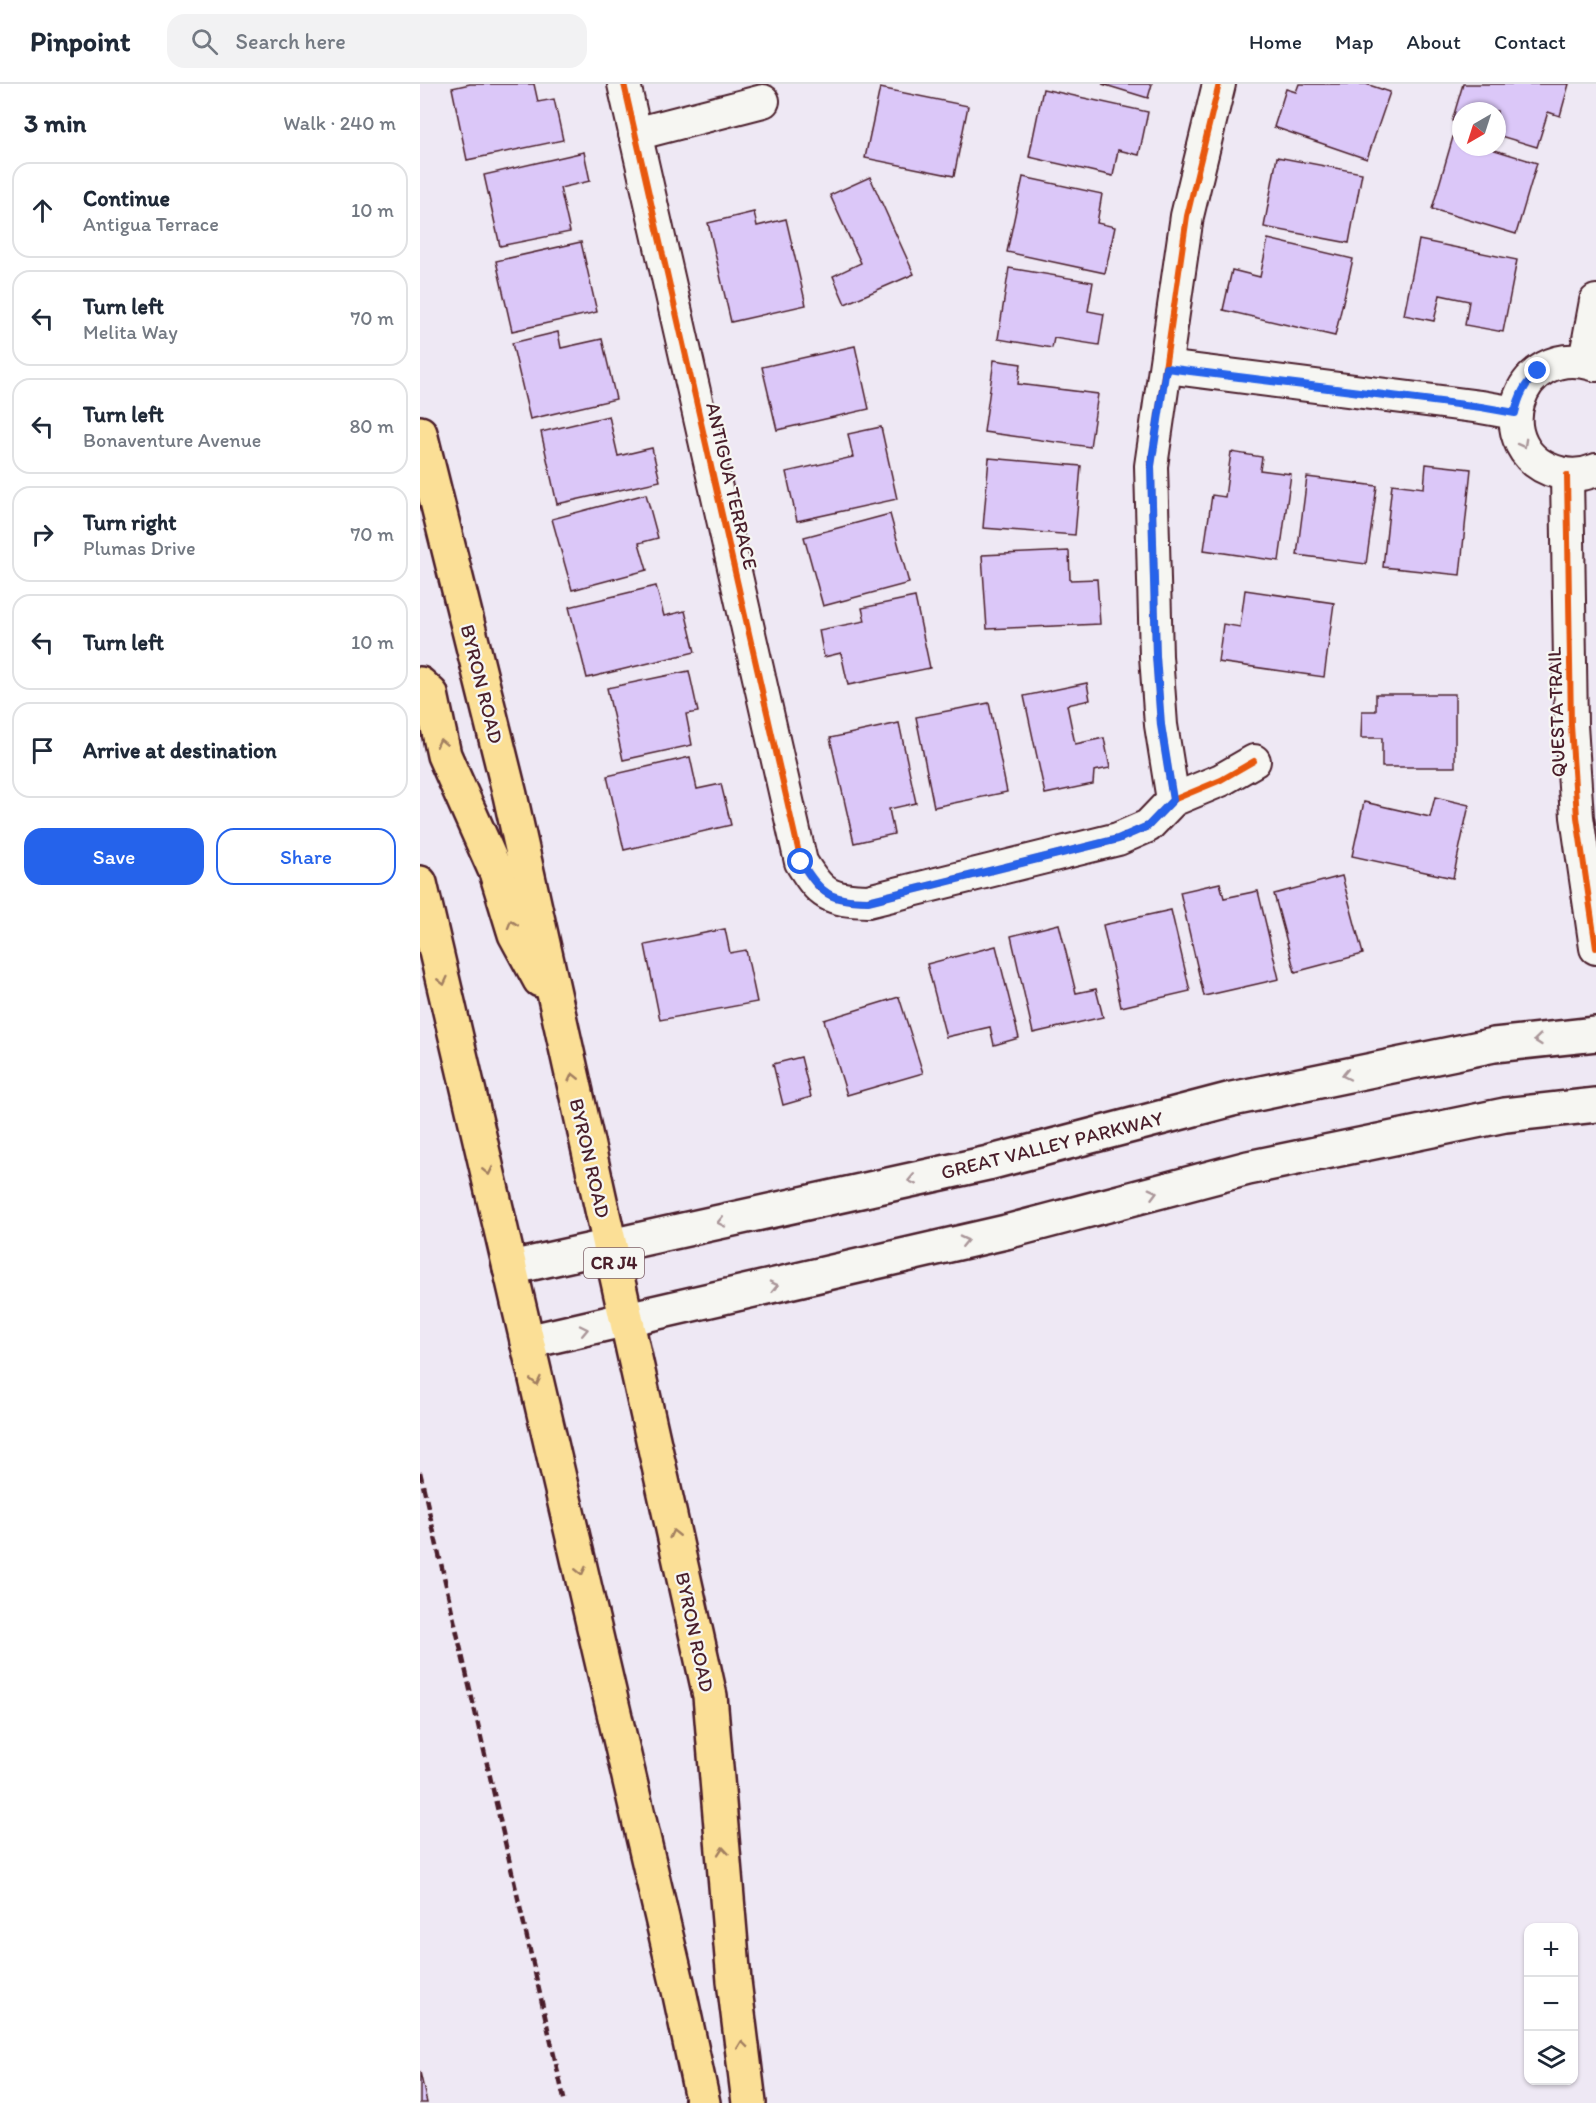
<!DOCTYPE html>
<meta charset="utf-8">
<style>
:root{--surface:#fff;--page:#f2f2f3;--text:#1f2937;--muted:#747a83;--line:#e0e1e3;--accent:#2563eb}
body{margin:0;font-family:Itim,sans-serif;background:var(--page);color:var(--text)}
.controls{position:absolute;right:18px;bottom:18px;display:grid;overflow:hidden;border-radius:12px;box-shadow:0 2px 4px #0004}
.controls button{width:54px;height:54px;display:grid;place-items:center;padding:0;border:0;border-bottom:2px solid var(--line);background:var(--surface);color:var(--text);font:30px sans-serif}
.compass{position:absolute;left:1032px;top:18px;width:54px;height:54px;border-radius:50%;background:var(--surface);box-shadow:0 2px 4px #0004;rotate:219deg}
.stop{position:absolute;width:18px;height:18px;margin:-14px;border:4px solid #2563eb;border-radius:50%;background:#fff}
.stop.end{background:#2563eb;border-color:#fff;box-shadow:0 2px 6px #0008}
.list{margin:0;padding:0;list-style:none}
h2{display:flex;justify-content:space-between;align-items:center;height:78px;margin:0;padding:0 24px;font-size:26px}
h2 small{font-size:20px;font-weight:400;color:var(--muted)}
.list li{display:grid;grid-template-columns:39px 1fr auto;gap:18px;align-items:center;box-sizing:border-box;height:96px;margin:0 12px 12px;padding:0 12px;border:2px solid var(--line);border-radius:18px}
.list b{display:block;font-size:22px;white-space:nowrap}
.list p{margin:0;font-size:20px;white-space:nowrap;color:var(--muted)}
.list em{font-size:20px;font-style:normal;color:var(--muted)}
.actions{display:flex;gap:12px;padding:18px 24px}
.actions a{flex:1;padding:14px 0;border:2px solid var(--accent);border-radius:18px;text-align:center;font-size:21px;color:var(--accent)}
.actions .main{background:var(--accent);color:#fff}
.icon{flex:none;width:33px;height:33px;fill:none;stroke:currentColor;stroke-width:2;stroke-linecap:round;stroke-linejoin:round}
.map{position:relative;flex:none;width:1176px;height:2019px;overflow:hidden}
header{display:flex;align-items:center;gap:36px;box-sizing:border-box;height:84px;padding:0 30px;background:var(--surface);border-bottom:2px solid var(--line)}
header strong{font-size:28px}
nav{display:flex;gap:33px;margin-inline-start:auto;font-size:21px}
.search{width:420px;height:54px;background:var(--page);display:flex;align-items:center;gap:15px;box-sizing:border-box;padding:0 21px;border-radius:18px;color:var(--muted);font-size:22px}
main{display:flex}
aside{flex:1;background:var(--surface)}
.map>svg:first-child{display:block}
</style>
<header>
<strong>Pinpoint</strong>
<div class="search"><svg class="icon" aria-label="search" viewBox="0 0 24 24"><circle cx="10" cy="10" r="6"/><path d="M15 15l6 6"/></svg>Search here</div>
<nav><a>Home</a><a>Map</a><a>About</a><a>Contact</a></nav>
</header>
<main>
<aside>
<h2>3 min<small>Walk · 240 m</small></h2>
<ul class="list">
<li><svg class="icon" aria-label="ahead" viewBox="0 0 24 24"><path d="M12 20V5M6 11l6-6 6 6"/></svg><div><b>Continue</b><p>Antigua Terrace</p></div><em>10 m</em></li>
<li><svg class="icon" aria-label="left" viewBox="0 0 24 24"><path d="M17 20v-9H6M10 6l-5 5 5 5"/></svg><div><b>Turn left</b><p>Melita Way</p></div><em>70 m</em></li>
<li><svg class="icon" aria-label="left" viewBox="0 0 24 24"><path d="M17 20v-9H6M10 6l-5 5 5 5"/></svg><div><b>Turn left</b><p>Bonaventure Avenue</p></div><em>80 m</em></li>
<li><svg class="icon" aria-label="right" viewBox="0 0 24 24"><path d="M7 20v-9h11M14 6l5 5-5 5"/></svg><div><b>Turn right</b><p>Plumas Drive</p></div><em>70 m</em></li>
<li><svg class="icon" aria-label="left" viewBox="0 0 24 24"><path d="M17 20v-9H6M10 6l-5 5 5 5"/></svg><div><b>Turn left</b></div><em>10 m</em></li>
<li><svg class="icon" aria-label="arrive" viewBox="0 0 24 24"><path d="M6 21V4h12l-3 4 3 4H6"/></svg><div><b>Arrive at destination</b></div></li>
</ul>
<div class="actions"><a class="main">Save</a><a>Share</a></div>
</aside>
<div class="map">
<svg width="1176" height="2019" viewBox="0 0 1176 2019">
<rect width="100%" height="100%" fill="#eee8f4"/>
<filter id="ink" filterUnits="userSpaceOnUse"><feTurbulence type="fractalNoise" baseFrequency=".0167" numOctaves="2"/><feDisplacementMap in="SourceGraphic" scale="12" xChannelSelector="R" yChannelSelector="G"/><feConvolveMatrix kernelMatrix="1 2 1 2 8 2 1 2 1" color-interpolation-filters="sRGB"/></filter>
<g filter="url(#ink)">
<g fill="#dbc7f8" stroke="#4a1f2b" stroke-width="1.5">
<polygon points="50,0 114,0 118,18 134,15 143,56 47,76 32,4"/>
<polygon points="682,0 732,0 728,14"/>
<polygon points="879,0 946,0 970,8 947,75 854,43 866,5 876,8"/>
<polygon points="1043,0 1149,0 1140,32 1128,28 1117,63 1077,51 1077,27 1041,27 1041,40 1032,37"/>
<polygon points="460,4 548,22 534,92 445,74"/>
<polygon points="623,5 728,28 719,71 698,66 693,92 609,73"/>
<polygon points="1033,53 1041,56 1041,63 1065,63 1117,79 1096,150 1012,125"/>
<polygon points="164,68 170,97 140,104 150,148 80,162 64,91"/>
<polygon points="857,73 942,89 929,159 844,143"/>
<polygon points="450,93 494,190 425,220 413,192 441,179 410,111"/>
<polygon points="603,93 682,110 677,139 695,143 685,189 587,168"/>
<polygon points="334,128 337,142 366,135 386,221 311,238 288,139"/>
<polygon points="848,155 933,175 915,252 803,226 812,186 840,193"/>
<polygon points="999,156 1097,176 1083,248 1045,241 1049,217 1020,211 1014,237 984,231"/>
<polygon points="161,158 177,228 92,247 76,177"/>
<polygon points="589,184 673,198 668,227 684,230 679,261 634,254 632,264 578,255"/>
<polygon points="138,248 141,264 182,255 196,315 110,335 92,259"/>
<polygon points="435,262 449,325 357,346 342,283"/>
<polygon points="574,276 601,280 598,300 678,310 670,363 564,348"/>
<polygon points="189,332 198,372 232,364 240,397 137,420 121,348"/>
<polygon points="461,343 477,415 377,437 366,388 433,373 428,350"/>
<polygon points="811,368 842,373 840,386 871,390 859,477 784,466 792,411 805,413"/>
<polygon points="569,374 661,382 655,451 563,444"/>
<polygon points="1006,380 1051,385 1040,491 963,483 972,400 1004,404"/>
<polygon points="887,393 957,402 946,480 877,471"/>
<polygon points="226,410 238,454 219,459 227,486 152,506 132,435"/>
<polygon points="470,430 489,499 403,522 384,453"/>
<polygon points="649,467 650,496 677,495 680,540 567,545 562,471"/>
<polygon points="236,502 244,532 265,527 275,568 167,594 149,523"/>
<polygon points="825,506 914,519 904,593 798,578 803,540 820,543"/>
<polygon points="495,513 510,584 428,601 421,569 404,573 399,546 445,537 442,524"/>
<polygon points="269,587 278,628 266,630 272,661 203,676 187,604"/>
<polygon points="667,599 670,616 647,621 655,660 684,654 690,684 674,687 673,700 625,710 604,612"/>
<polygon points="956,610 1035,610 1035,683 962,683 962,654 941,654 942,627 956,627"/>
<polygon points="569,619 587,708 514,723 496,633"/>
<polygon points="479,639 496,719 469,725 474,750 434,759 410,654"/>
<polygon points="270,673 277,705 301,700 311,741 204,766 187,692"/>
<polygon points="1015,713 1049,721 1033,794 932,772 944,718 1010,733"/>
<polygon points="922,792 943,870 875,888 854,810"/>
<polygon points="800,799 804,814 838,807 859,895 784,912 760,808"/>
<polygon points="751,826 770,907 701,923 683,841"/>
<polygon points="639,840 656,909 676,905 683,933 613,949 591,852"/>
<polygon points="305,845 310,869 326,866 337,918 240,936 225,861"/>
<polygon points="576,862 599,954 574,961 570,943 526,953 507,880"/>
<polygon points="479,913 503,989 427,1011 404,936"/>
<polygon points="381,973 391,1013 363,1021 353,980"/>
<polygon points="0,1988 7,2019 0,2019"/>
</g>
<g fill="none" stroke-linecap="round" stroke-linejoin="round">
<g stroke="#4a1f2b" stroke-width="36">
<g id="street">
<path d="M204,0L381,778C401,811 409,816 448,817L698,755L728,742L753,716L801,696L834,677"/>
<polyline points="215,50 343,17"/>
<polyline points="1165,277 1176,217"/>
<path d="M1176,281C1094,254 1063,370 1140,389C1152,392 1164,391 1176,386"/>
<polyline points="746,283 1061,323 1095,329"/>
<polyline points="1147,391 1151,641 1157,733 1176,864"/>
<polyline points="753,716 741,641 736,572 731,382 767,132 799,0"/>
</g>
</g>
<g stroke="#4a1f2b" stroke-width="38">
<g id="secondary">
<polyline points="90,1184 568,1079 812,1015 1074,961 1176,950"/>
<polyline points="107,1258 586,1148 828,1084 1085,1031 1176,1021"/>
</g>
</g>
<g stroke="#4a1f2b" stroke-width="38">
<g id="primary">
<polyline points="0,349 90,711 290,1612 314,1897 329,2019"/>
<polyline points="0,600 11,610 24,671 76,788 95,850 120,896"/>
<polyline points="0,799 260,1911 283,2019"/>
</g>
</g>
<use href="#street" stroke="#f6f6f2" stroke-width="32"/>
<use href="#secondary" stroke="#f6f6f2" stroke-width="33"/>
<use href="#primary" stroke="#fbdf96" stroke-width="33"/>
<polyline stroke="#4a1f2b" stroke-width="4.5" stroke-dasharray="9 4.5" stroke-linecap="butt" points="0,1388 145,2019"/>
<g stroke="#f6f6f2" stroke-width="10">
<g id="cycleway">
<path d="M204,0L381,778C401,811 409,816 448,817L698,755L728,742L753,716L801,696L834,677"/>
<polyline points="1147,391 1151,641 1157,733 1176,864"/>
<polyline points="753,716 741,641 736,572 731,382 767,132 799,0"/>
</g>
</g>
<use href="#cycleway" stroke="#e8590c" stroke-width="6"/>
</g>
<defs><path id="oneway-chevron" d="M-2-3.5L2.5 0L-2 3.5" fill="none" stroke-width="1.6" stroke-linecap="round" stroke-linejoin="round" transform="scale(1.5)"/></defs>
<g stroke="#a99598">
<use href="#oneway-chevron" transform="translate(1103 360) rotate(61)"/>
<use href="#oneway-chevron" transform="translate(1118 956) rotate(174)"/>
<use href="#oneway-chevron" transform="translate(926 991) rotate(168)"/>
<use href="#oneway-chevron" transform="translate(492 1096) rotate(168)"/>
<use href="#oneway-chevron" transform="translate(733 1109) rotate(-15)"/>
<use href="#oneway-chevron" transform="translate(301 1138) rotate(168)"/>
<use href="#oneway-chevron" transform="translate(544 1157) rotate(-13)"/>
<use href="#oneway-chevron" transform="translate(354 1202) rotate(-13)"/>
<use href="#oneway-chevron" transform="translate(164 1246) rotate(-12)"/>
</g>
<g stroke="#a27f60">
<use href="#oneway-chevron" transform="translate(21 659) rotate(-102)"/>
<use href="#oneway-chevron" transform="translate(92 840) rotate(-107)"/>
<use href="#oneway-chevron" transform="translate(23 897) rotate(77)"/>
<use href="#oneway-chevron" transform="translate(153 993) rotate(-103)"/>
<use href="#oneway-chevron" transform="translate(68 1087) rotate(77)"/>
<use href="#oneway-chevron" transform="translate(116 1297) rotate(77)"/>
<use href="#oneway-chevron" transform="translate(254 1450) rotate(-103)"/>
<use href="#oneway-chevron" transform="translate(161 1487) rotate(77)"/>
<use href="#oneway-chevron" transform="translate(303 1767) rotate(-95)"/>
<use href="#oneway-chevron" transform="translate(322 1961) rotate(-97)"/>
</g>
</g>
<g fill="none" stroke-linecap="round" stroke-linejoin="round" filter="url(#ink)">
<path stroke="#2563eb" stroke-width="8" d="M381,778C402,811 409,816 448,817L698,755L728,742L753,716L741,641L736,572L731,382L746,284L1061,323L1095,329C1099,311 1105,300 1118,287"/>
</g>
<g text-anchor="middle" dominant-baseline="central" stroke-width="4.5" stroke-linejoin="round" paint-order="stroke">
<rect fill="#f6f6f2" stroke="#7e6067" stroke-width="1.5" x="164" y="1164" width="60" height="30" rx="4.5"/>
<g font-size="18" font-weight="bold" fill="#4a1f2b">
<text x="194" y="1179">CR J4</text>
</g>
<g font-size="20" fill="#4a1f2b" stroke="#f6f6f2">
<text transform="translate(312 402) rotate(77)">ANTIGUA TERRACE</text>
<text transform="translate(62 600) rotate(76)">BYRON ROAD</text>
<text transform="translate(1136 628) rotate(-92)">QUESTA TRAIL</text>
<text transform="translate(632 1061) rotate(-14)">GREAT VALLEY PARKWAY</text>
<text transform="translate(170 1074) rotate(77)">BYRON ROAD</text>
<text transform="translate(275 1548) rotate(78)">BYRON ROAD</text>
</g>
</g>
</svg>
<div class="controls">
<button>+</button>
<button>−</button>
<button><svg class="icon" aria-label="layers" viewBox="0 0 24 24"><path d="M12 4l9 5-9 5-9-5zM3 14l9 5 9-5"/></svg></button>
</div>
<svg class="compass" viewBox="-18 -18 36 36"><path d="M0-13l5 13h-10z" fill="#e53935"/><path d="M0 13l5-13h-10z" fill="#747a83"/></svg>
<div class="stop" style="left:381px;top:778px"></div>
<div class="stop end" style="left:1118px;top:287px"></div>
</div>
</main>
